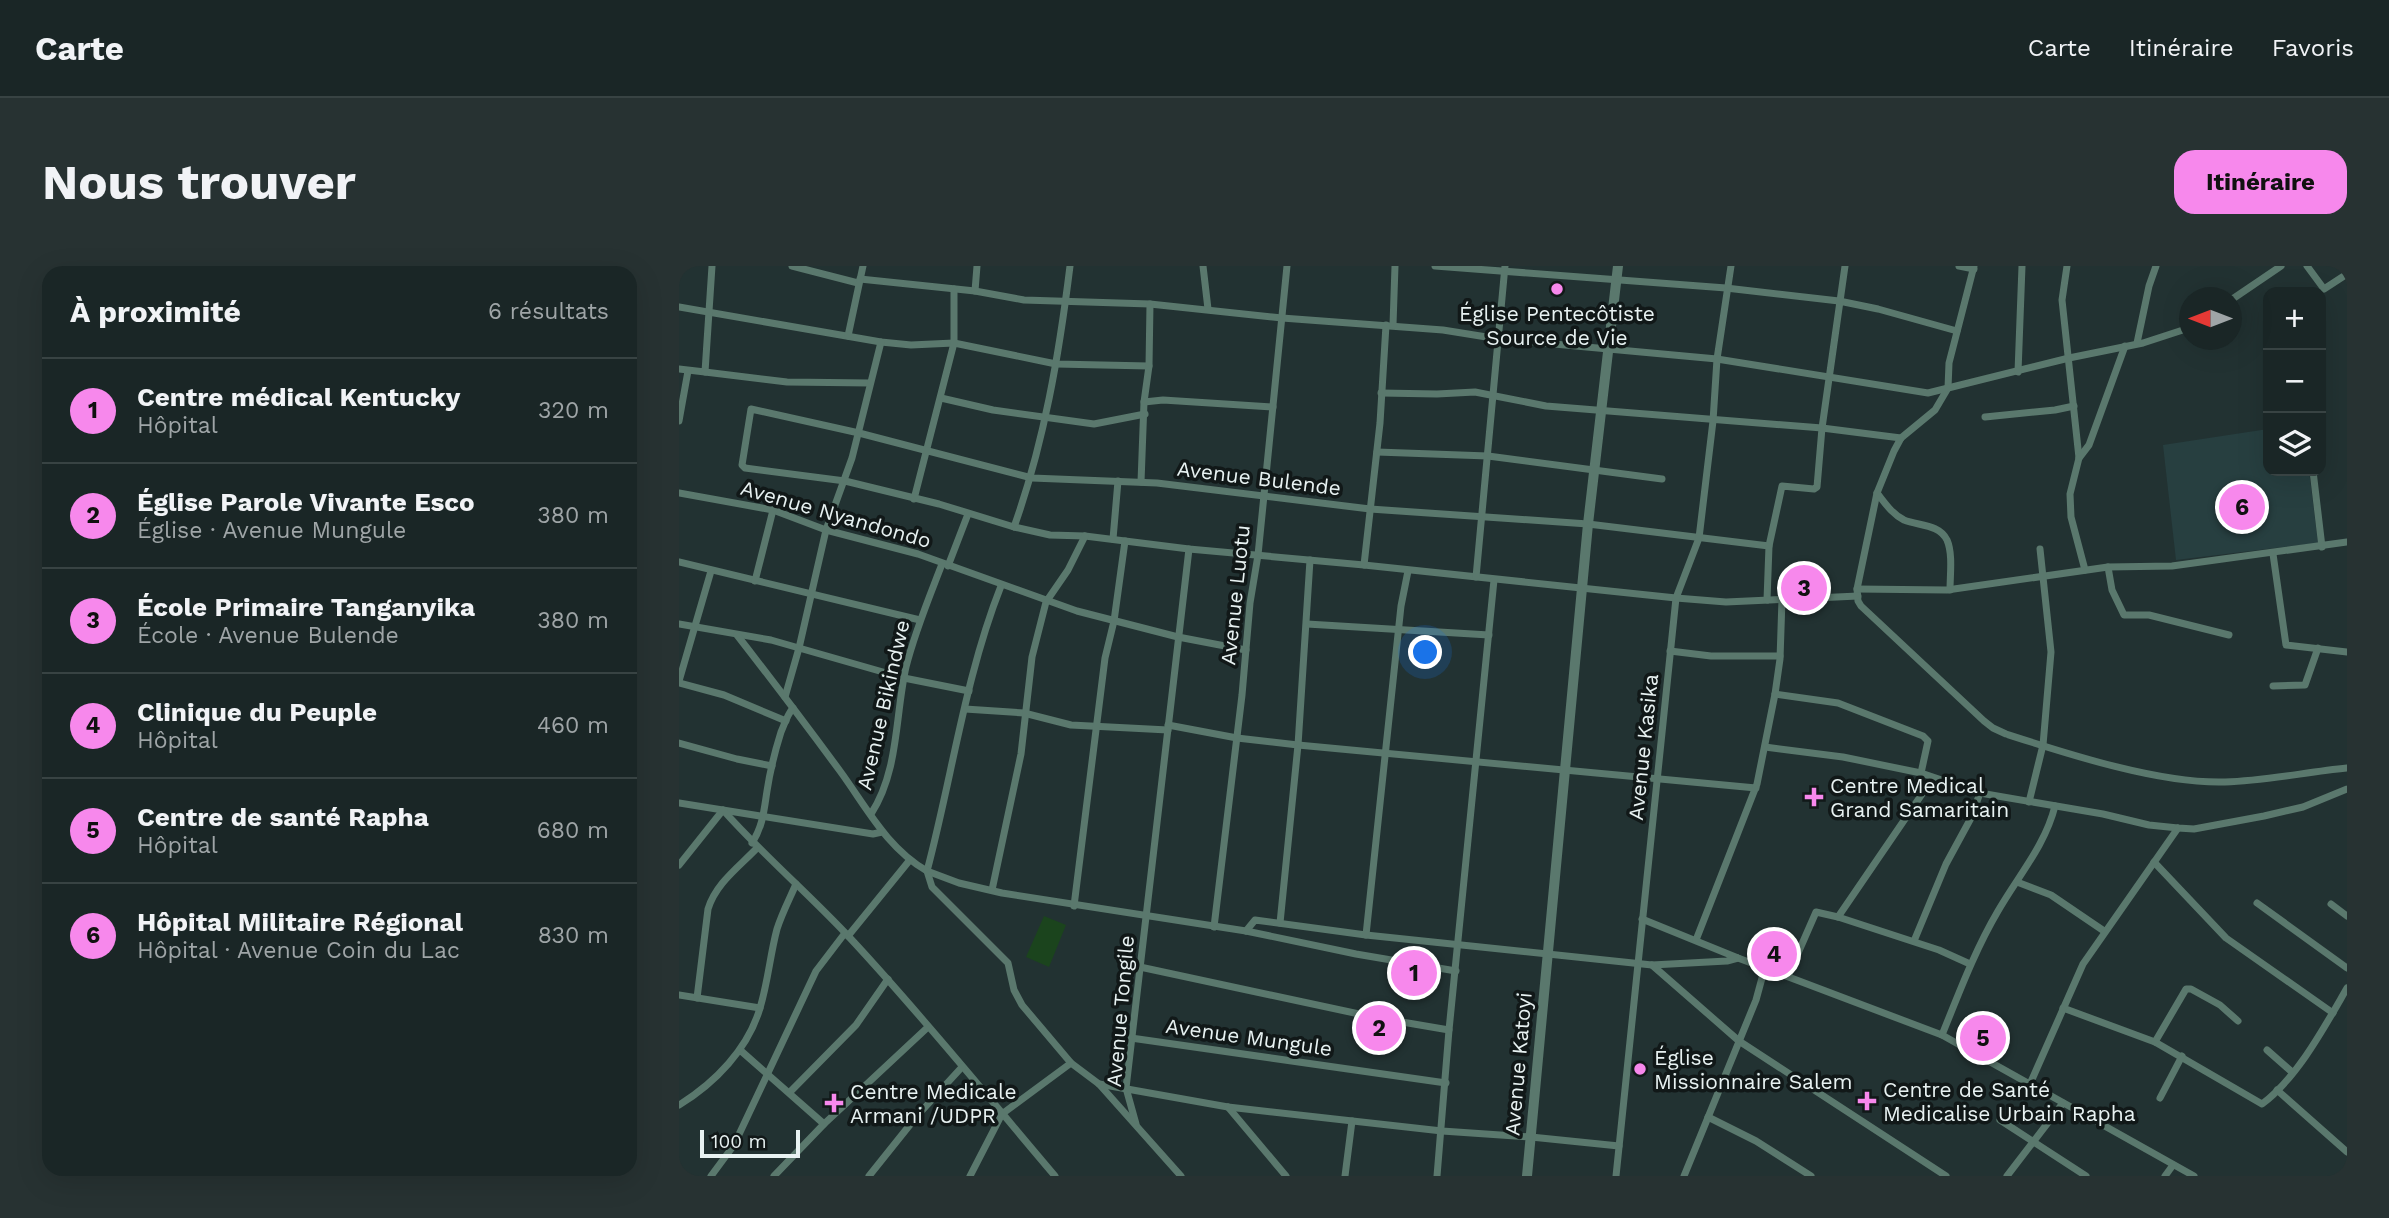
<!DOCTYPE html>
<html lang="fr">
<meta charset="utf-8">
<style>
:root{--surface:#1a2626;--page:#273232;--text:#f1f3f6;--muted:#9fa5a7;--line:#384343;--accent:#f788ec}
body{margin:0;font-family:"Work Sans",sans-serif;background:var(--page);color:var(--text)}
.controls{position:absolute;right:21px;top:21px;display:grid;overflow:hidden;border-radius:14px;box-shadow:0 7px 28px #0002}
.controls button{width:63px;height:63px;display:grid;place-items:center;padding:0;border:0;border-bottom:2px solid var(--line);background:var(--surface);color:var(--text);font:35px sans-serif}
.compass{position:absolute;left:1500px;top:21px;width:63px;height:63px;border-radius:50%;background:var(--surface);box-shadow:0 7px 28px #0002;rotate:270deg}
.scale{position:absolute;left:21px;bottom:18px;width:100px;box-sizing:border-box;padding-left:7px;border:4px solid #e8f2f2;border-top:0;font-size:19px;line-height:24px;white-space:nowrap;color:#e8f2f2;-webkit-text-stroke:5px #111818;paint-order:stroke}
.you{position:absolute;left:747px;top:387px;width:24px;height:24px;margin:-18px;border:5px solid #fff;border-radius:50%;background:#1a73e8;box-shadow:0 0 0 10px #1a73e833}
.badge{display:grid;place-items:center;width:46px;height:46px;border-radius:50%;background:var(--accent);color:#111;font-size:23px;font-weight:700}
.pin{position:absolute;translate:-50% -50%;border:4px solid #fff;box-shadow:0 2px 7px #0006}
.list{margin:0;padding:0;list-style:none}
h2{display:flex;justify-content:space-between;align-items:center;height:91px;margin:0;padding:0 28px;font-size:30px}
h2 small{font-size:23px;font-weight:400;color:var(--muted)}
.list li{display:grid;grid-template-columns:46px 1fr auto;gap:21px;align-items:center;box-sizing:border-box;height:105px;padding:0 28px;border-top:2px solid var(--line)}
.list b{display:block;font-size:26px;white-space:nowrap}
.list p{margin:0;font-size:23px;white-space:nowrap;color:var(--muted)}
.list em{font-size:23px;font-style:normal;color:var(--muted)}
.icon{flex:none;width:38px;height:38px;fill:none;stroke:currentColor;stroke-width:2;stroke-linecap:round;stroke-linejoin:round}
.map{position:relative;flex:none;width:1668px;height:910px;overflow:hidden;border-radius:21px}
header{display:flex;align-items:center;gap:42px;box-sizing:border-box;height:98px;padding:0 35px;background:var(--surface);border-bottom:2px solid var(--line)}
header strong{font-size:33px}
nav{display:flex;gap:38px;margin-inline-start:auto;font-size:24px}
.intro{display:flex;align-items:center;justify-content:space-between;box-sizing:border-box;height:168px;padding:0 42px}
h1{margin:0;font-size:49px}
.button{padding:18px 32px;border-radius:21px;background:var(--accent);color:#111;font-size:24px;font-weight:700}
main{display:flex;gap:42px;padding:0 42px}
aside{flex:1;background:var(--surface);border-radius:21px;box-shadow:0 7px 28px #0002}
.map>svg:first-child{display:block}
</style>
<header>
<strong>Carte</strong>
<nav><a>Carte</a><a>Itinéraire</a><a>Favoris</a></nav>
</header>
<div class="intro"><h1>Nous trouver</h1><a class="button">Itinéraire</a></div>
<main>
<aside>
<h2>À proximité<small>6 résultats</small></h2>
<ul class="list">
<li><span class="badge">1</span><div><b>Centre médical Kentucky</b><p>Hôpital</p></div><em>320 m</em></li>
<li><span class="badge">2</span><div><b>Église Parole Vivante Esco</b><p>Église · Avenue Mungule</p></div><em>380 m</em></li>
<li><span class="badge">3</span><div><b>École Primaire Tanganyika</b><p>École · Avenue Bulende</p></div><em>380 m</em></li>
<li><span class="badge">4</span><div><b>Clinique du Peuple</b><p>Hôpital</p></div><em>460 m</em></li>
<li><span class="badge">5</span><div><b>Centre de santé Rapha</b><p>Hôpital</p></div><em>680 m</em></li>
<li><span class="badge">6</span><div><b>Hôpital Militaire Régional</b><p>Hôpital · Avenue Coin du Lac</p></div><em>830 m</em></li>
</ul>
</aside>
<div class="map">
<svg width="1668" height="910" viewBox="0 0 1668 910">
<rect width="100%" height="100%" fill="#223232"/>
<polygon fill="#273f40" points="1589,163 1589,205 1630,205 1639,277 1497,294 1484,179"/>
<polygon fill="#1b441d" points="365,650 387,659 370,701 347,691"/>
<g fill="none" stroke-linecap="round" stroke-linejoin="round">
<g stroke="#5a786d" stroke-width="7">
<polyline points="113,0 179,17"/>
<polyline points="524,0 529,43"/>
<polyline points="756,0 1047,22 1160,35 1199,43 1278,65"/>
<polyline points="1280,0 1295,3"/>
<path d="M1295,0L1270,97L1269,122L1256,144L1222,172L1215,185L1198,227L1178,323L1179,335L1182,340L1305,455L1314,462L1327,468C1389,488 1481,518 1546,516C1587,515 1627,506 1668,502"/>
<polyline points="1388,0 1383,34 1400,192 1391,228 1392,251 1406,304"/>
<polyline points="1628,0 1645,23 1668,8"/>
<polyline points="181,13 296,25 345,34 471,38 603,52 764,64 820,73 1038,93 1249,127 1390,92 1464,77 1510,62"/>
<polyline points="296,25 298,0"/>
<polyline points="1552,34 1602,0"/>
<polyline points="0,41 202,76 232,79 275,77 377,98 470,100"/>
<polyline points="714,59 716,0"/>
<polyline points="169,70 184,0"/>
<polyline points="1458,77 1470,20 1477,0"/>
<polyline points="0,103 26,106 33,0"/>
<polyline points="26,106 108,116 191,117"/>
<polyline points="1339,106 1343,0"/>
<polyline points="702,127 758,128 796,126 867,140 1143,162 1222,172"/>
<polyline points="262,132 314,144 415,158 466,148"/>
<polyline points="465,136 484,134 594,141"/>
<polyline points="1306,151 1376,144 1395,140"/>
<polyline points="0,155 9,105"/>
<polyline points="698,186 809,190 983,213"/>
<polyline points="1400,192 1410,179 1446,80"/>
<polyline points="1634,205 1643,281"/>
<polyline points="462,216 465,136 470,100 471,38"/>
<polyline points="0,227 94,244 147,264 239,288 398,345 499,371 567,384"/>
<path d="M1198,227C1206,237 1213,248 1225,254C1240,260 1260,258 1268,274C1274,288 1271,309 1271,324"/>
<polyline points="235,233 275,77 275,23"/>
<path d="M335,261C365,177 380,89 391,0"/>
<polyline points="434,273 439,215"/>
<polyline points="1090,280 909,258 691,243 478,217 353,212 180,167 72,143 63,199 66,202 166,215 260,238 335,261 371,269 406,270 510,283 685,299 997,332 1047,336 1179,330"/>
<polyline points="1594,288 1607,379 1668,386"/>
<polyline points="0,296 241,354"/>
<polyline points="685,299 701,157 707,59"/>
<polyline points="269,300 289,248"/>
<polyline points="1429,301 1433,324 1445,349 1470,349 1550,369"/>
<polyline points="797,311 826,0"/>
<polyline points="76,315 94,244"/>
<path d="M322,320C286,411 273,511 248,605L280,617L323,627L567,665L677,688L777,705"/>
<polyline points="1178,323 1268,324 1429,301 1493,300 1668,276"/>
<polyline points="1088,334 1090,280 1103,220 1135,223 1138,221 1143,162 1166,0"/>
<polyline points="0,358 92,374 225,412 290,425"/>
<polyline points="628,358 810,369"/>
<path d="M58,369C93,414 127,459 161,505C188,542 208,582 248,605L253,621L329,697L335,724L343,739L392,797L420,818L502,910"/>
<polyline points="991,385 1032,390 1101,390"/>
<polyline points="0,415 32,305"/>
<polyline points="0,417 45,429 107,455"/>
<polyline points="1594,420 1626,419 1639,382"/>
<polyline points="1096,428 1159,437 1244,470 1249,475 1242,507"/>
<polyline points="106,431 120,382 147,264 173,192 202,76"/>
<polyline points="286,443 345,447 392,459 489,464"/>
<polyline points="489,459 558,472 619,479 1077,522"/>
<polyline points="0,477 58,493 93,500"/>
<polyline points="1086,481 1164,491 1242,507 1301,527 1424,548 1470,559 1499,562 1515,563 1585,550 1624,541 1668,523"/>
<polyline points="1350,536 1364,479 1372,386 1361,283"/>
<polyline points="0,537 194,568 203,566"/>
<path d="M192,548C220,505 216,450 227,401C236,365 250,332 263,298"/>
<path d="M73,577C84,560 85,544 88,525C91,505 96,485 102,466C106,457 108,449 114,442"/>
<polyline points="1475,596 1547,672 1654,747"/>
<path d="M0,599L44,544C84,589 130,628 171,672C242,748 308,830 376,910"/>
<polyline points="1338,616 1372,629 1425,665"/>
<polyline points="313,624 342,488 353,391 367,336 389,304 406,270"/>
<polyline points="1578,637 1668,702"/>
<polyline points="1652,638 1668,650"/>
<polyline points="395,640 426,392 435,355 446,275"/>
<polyline points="1159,651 1254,512"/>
<polyline points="963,653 1059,692 1263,769 1515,910"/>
<polyline points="601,657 619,479 631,294"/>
<polyline points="535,661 563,429 571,337 579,289 608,0"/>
<polyline points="567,665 576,654 687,669 973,699 1048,695 1059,692"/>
<polyline points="687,669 722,340 729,305"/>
<polyline points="169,670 230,595"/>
<polyline points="1017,674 1078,518 1096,428 1101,393 1103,333"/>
<polyline points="1235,675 1267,598 1292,552 1301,527"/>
<polyline points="973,699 1060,775 1267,910"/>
<polyline points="461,701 694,751 770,764"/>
<polyline points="1109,710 1137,646 1159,651 1260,684 1291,698"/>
<polyline points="0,729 81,742"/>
<path d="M18,732L29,643C37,617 60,601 78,582"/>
<path d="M1384,742L1476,776L1583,838C1619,811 1646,760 1668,722"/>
<path d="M1263,769C1280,727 1296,684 1319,645C1339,610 1366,580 1376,540"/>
<polyline points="452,772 767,817"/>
<polyline points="1476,776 1507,723 1512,723 1541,739 1559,755"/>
<polyline points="61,784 145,858"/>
<polyline points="1588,784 1613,806"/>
<polyline points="420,818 549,841 763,865 852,871 940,880"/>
<polyline points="1351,818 1404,698 1499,562"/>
<polyline points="1598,824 1668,886"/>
<polyline points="111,826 177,759 209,713"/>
<polyline points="1481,832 1503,790"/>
<path d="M0,839C36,817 69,783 81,742C89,716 91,689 98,663C103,647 111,632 117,618"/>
<polyline points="549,841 607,910"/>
<polyline points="1029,851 1077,875 1132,910"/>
<polyline points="1321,854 1407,910"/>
<polyline points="457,858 447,822 510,283"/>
<polyline points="32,910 55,879 137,705 166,667"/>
<polyline points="95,910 145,858 249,761"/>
<polyline points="190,910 238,850 283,801"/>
<polyline points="291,910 323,848 392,797"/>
<polyline points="666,910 673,855"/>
<polyline points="758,910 770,764 815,314"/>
<polyline points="937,910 997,332 1020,272 1034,155 1038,93 1052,0"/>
<polyline points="1005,910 1077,734 1086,701"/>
<polyline points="1328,910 1384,837"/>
<polyline points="1486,910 1494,899"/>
</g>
<polyline stroke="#5a786d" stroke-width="10" points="848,910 909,258 939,0"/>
</g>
<g fill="#f788ec" stroke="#111818" stroke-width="2.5">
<circle cx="878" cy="23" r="7"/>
<path d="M1131.5 520.5h7v7h7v7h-7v7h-7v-7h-7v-7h7z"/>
<circle cx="961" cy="803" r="7"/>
<path d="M1184.5 824.5h7v7h7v7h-7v7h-7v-7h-7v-7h7z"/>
<path d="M151.5 826.5h7v7h7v7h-7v7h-7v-7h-7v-7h7z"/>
</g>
<g text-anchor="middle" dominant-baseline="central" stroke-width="7" stroke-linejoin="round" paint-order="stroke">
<g font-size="21" fill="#e8f2f2" stroke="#111818" text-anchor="start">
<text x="878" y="47" text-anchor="middle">Église Pentecôtiste<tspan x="878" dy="24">Source de Vie</tspan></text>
<text x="1151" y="519">Centre Medical<tspan x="1151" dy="24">Grand Samaritain</tspan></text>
<text x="975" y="791">Église<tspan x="975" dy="24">Missionnaire Salem</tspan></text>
<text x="1204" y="823">Centre de Santé<tspan x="1204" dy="24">Medicalise Urbain Rapha</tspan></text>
<text x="171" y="825">Centre Medicale<tspan x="171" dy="24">Armani /UDPR</tspan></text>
</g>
<g font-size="21" fill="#e8f2f2" stroke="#111818">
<text transform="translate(580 212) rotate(7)">Avenue Bulende</text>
<text transform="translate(157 248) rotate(16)">Avenue Nyandondo</text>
<text transform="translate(556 329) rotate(-84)">Avenue Luotu</text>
<text transform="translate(204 439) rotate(-77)">Avenue Bikindwe</text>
<text transform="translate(964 481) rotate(-84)">Avenue Kasika</text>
<text transform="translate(441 745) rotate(-85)">Avenue Tongile</text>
<text transform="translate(570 771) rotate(8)">Avenue Mungule</text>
<text transform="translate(839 798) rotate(-85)">Avenue Katoyi</text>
</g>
</g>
</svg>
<div class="controls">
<button>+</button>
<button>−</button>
<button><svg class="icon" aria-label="layers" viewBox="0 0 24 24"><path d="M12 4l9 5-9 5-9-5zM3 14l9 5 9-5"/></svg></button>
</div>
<svg class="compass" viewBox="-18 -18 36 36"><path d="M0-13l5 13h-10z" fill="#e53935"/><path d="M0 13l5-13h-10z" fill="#9fa5a7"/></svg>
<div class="scale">100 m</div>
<div class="you"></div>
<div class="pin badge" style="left:735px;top:707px">1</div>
<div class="pin badge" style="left:700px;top:762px">2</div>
<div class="pin badge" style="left:1125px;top:322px">3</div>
<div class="pin badge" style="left:1095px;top:688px">4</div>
<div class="pin badge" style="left:1304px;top:772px">5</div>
<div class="pin badge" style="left:1563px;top:241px">6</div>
</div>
</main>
